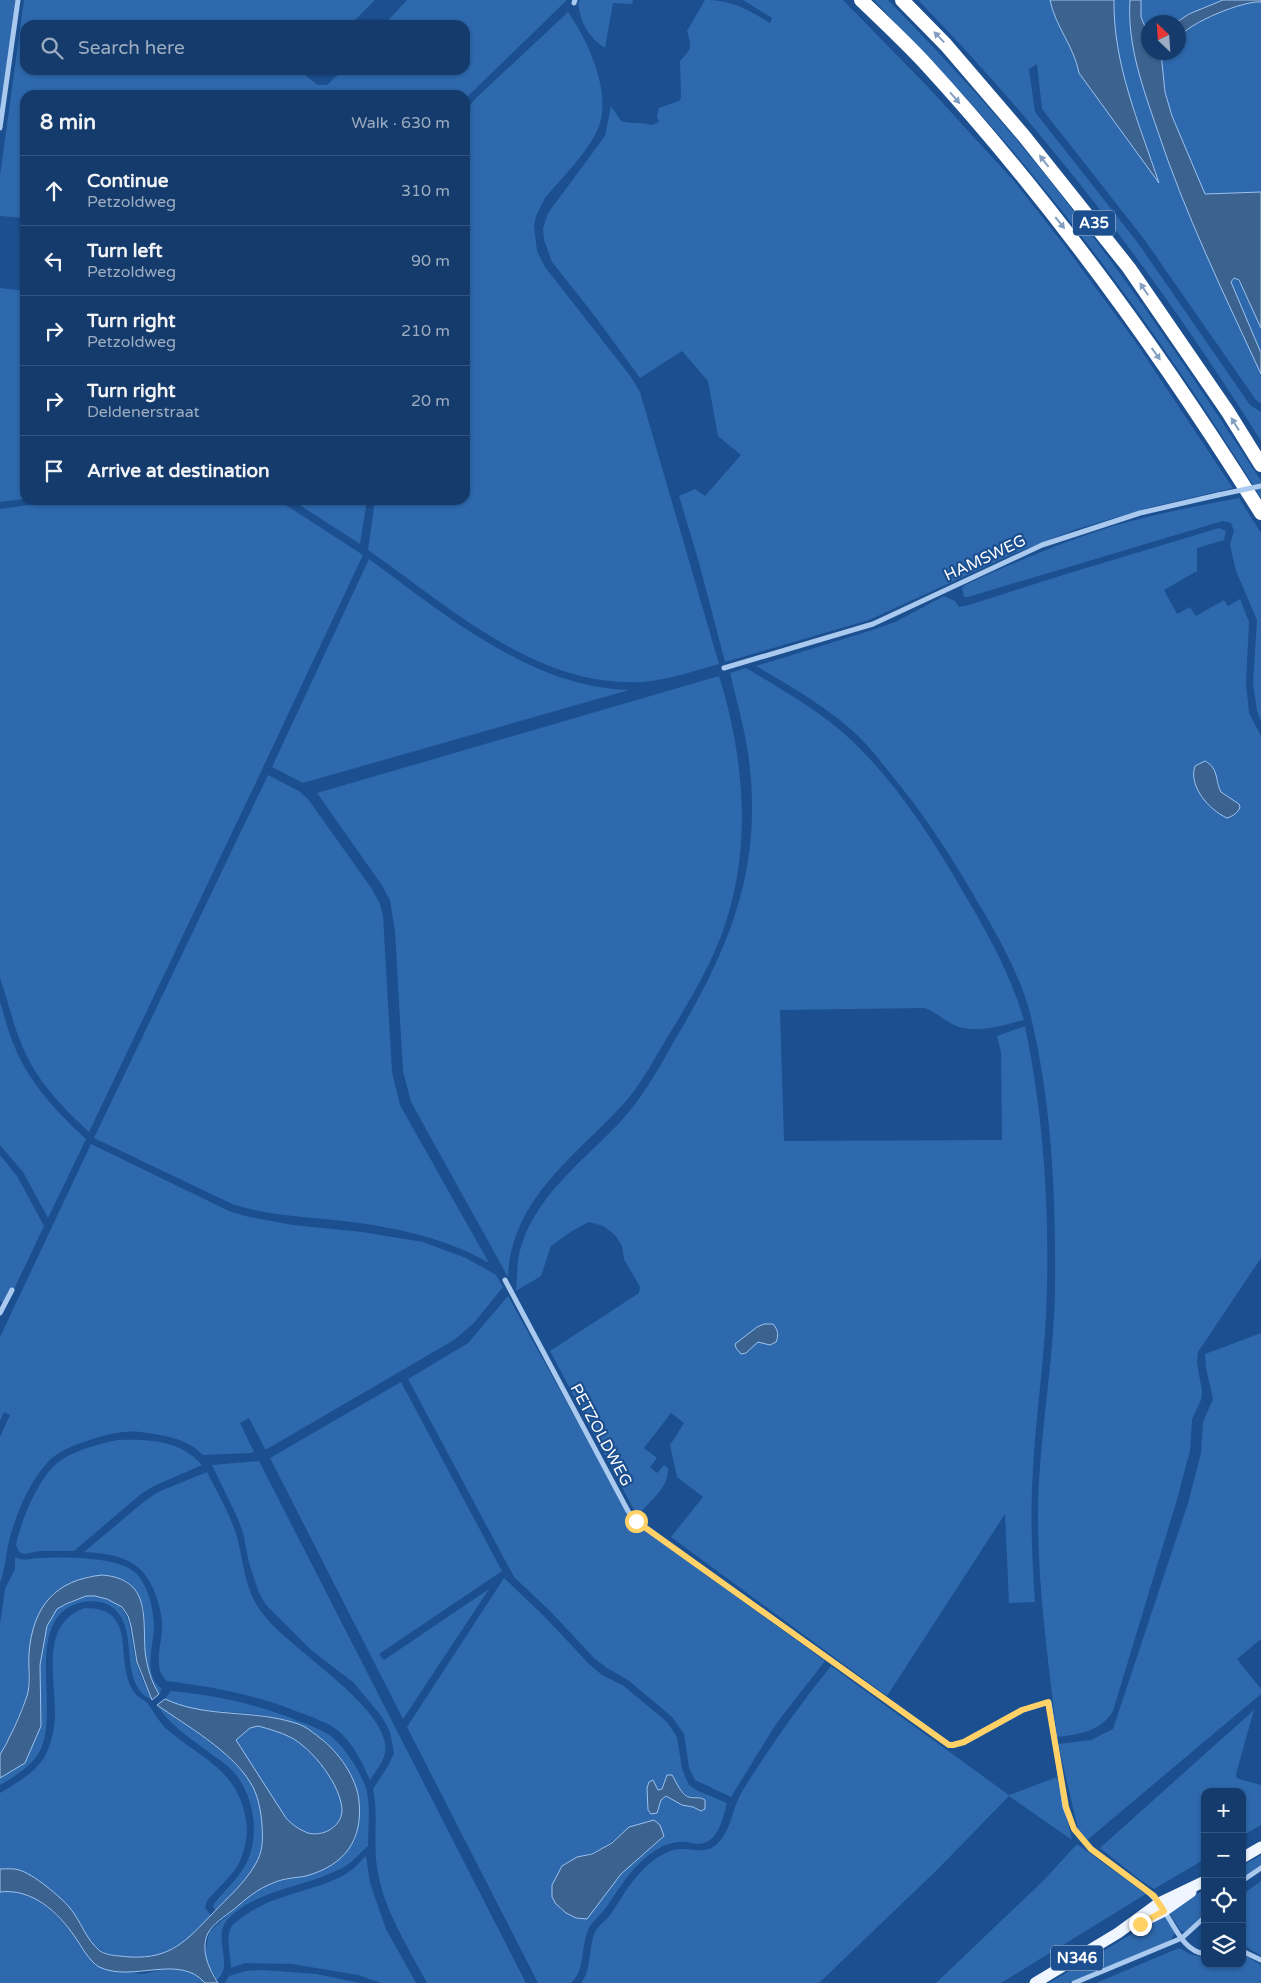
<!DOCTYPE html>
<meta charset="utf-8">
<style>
:root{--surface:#143b6b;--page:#214673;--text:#f1f3f6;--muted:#9dadc1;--line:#33557e}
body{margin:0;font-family:"Varela Round",sans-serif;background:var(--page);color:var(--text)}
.controls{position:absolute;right:15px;bottom:15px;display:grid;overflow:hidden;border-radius:10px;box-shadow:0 1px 4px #0004}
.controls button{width:45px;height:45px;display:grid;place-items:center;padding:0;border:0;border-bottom:1px solid var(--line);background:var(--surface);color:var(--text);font:25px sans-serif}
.compass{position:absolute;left:1141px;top:15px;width:45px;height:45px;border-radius:50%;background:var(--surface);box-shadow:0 1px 4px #0004;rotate:335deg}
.stop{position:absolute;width:15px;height:15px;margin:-11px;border:4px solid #ffd166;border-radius:50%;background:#fff}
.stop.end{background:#ffd166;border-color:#fff;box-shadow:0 1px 5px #0008}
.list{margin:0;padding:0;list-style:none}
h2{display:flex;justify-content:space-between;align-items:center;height:65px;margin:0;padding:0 20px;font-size:21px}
h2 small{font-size:16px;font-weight:400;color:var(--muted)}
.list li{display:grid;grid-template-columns:32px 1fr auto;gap:15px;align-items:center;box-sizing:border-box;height:70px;padding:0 20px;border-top:1px solid var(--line)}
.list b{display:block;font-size:19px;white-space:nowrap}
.list p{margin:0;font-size:16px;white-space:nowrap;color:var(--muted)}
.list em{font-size:16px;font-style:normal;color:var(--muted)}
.icon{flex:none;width:28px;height:28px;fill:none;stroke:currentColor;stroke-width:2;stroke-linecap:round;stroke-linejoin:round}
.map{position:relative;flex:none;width:1261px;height:1983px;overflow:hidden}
.search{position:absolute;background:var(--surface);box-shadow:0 1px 4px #0004;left:20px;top:20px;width:450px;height:55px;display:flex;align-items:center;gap:12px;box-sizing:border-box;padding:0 18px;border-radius:15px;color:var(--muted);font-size:19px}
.panel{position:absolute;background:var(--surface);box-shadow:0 1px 4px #0004;left:20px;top:90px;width:450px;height:415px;border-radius:15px}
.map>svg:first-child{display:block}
</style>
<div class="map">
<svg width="1261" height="1983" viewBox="0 0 1261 1983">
<rect width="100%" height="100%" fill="#1b4f8f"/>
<g fill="#2e69ad" fill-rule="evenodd">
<polygon points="0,0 17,0 0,122"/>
<polygon points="24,0 375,0 350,25 25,25 25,70 304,70 302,73 318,85 327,85 343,70 465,70 465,25 384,25 407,0 567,0 465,99 465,95 25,95 25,218 0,216 0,176"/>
<path d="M580,0H633L632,4L613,3L605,48C589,38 580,22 578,3Z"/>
<path d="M705,0C732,0 747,9 770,23L772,18L743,0H843L928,87L1014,181L1065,246L1135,341L1233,488L1152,507L1077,529L1013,554L869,620L725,662L698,559L679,496L695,489L705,496L741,455L718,436L708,381L682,351L640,378L594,315L552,262L544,240L543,228L548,213L605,136L611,106L621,121C632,124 642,122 652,125L659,122L657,116L659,108L679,101L681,98L680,61C692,48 692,48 687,31Z"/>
<path d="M874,0H888C932,45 975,91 1016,139C1106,247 1185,364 1261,481V498C1187,377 1104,259 1012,150C968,98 920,50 874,0Z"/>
<path d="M918,0H1050C1055,26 1074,46 1079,73L1158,181L1124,80L1115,36L1114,0H1130L1129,15L1135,57L1144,90L1188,213L1261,374V404L1256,400L1144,239L1042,109L1037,64L1029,69L1035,112L1138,243L1250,405L1261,412V441C1162,283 1048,133 918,0Z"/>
<polygon points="1141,0 1223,0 1189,14 1177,22 1148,22 1148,34 1141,17"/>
<path d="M1255,1L1261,2V192L1205,194L1172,116L1165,92L1161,53L1178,52C1179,48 1177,41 1179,37C1184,23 1241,2 1255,1Z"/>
<path d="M568,12C588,41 614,95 597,131C586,154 562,178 545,198L536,216L534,226L537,251L545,267L631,377L640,392L719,664C694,671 668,680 642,682C536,688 449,606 368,550L375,500H465V112L475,99Z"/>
<polygon points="1234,278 1240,283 1261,328 1261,353 1232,287 1231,282"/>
<polygon points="0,288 25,291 25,499 0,502"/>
<path d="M1239,498L1261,533V721L1257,711L1253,683L1257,620L1236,571L1230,545L1234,531L1231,523L1223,521L1216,523L968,597H964L962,588L965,585C1013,563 1062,542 1113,526C1154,514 1197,506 1239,498Z"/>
<path d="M65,500H278L363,555L250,795L89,1132C63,1108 37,1081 23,1048C13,1025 8,1001 0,978V509Z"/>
<polygon points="292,500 367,500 360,544"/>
<path d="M1219,528L1226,531L1224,540L1197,548V571L1164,590L1177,614L1190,607L1196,616L1224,600L1228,606L1240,599L1249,622L1246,683L1249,713L1261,736V1258L1198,1352L1197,1363L1202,1391L1201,1400L1192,1419L1190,1451L1176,1503L1113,1711C1100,1732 1080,1734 1057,1737C1049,1665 1038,1591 1038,1518C1038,1441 1054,1365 1055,1288C1056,1198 1052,1105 1031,1017C1020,973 996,933 973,894C948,851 921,810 889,772C878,758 867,744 854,732C825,706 790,686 756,666L869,631L895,622L944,596L955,601L959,607L969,605L1066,574Z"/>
<path d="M369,559C444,614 532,688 629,690L303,783L272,767Z"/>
<path d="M746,668C781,689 820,711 849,738C895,781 931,836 962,890C987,932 1010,973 1024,1020C1002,1025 976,1035 954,1025C944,1020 935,1011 924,1008L780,1010L784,1141L1002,1140L1001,1052L997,1036L1025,1026C1043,1112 1049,1201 1047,1289C1046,1350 1036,1410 1033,1470C1030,1514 1032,1558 1035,1602L1009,1603L1005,1514L887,1696L671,1537L703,1497L677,1477L670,1445L684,1423L671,1413L644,1448L657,1458L650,1467L657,1473L664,1465L668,1468C669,1488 651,1500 639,1514L633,1508L550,1351L639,1293L640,1287L624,1259L622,1246L615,1235L603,1226L589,1222L572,1231L551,1246L541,1276L516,1291C517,1282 517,1271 518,1261C528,1200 582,1163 621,1121C647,1093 664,1058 683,1026C735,936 763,859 748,753C744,726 736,699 730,673ZM764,1324H772C778,1330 779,1335 776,1342H758L750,1347L735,1344L757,1327Z"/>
<path d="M719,676C745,760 753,852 721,936C708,970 689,1002 670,1033C656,1055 644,1080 627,1100C578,1155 512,1196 508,1277L411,1102L403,1071L395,932L390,900L381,884L317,793Z"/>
<path d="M268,775L299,791L308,799L372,889L380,904L383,916L392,1072L400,1105L489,1263C439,1234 382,1225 325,1219C293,1216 263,1214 232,1204L94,1138Z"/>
<path d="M0,1002C5,1018 9,1035 16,1050C31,1085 58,1113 86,1139L48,1218L23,1172L0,1145Z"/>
<path d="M91,1144L229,1211L245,1216L293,1225L362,1232L423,1242L466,1258L496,1275L503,1287L473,1324L454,1340L267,1449H265L249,1418L240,1423L254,1452L250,1453L203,1455C187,1438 162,1435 140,1432C122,1430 104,1435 87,1441C74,1445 56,1452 47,1463C30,1482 18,1509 11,1534C6,1550 6,1567 0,1583V1437L10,1415L4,1412L0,1421V1337Z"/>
<polygon points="0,1155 17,1176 44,1226 7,1304 0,1301"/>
<polygon points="508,1296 626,1510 636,1524 825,1661 776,1724 731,1797 695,1780 689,1768 684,1734 672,1717 628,1680 607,1668 594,1658 550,1611 514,1577 408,1379 468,1343"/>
<polygon points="1261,1333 1261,1639 1237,1659 1261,1689 1261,1694 1086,1841 1079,1833 1058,1744 1091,1740 1113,1729 1188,1503 1201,1453 1203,1422 1213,1399 1206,1368 1205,1354"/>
<polygon points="401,1382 502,1571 379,1654 384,1660 489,1589 403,1719 270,1458"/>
<path d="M117,1440C149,1439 180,1440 202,1465L154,1486L141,1494L74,1551H40L24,1554L19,1552L16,1545C20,1523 37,1482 54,1466C70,1451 96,1445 117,1440Z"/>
<path d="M259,1461L526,1983H427C406,1943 380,1905 376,1859C374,1835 378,1812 373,1789L388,1766L394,1753L390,1732L382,1717L354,1683L311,1650L266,1605L259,1593L249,1563L243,1533L238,1519L212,1465Z"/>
<path d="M207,1472C217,1492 229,1512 236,1534C244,1560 243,1582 258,1607C280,1645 394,1708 385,1753C383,1763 375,1772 370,1780C362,1762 352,1741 336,1729C326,1722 312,1717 301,1713C257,1695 214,1687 167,1681C153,1670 161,1645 162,1630C163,1618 159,1604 155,1593C142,1559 118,1554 84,1552L146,1500L158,1492Z"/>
<path d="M15,1557C26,1562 29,1558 40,1558C64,1557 119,1556 137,1574C149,1588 154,1610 154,1628C153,1648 143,1675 162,1689L159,1694L149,1671L145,1652L144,1609L137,1593L127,1581L112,1576H89L75,1581L53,1593L29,1652L28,1693L10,1737L0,1754V1624L5,1589L15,1569Z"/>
<path d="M504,1578L544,1616L589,1664L602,1675L624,1686L667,1722L677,1737L682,1769L689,1785L696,1790L727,1803C723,1818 718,1844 698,1844C692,1844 686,1841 679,1842C662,1843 646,1856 634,1869C623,1881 615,1895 605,1909C600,1915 594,1920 590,1926C580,1944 586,1970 571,1983H538L407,1727ZM667,1775H672C681,1789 682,1798 700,1797L701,1811L693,1807L682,1805L666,1796L661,1800L657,1813L648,1810L647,1788L653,1781L658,1790L662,1789ZM629,1827L659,1841L621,1874L587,1918H576L560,1909L577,1857C600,1852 612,1843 629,1827Z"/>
<path d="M86,1596C133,1596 128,1625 136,1660C139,1674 146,1687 152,1700C147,1697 141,1694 138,1688C122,1662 138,1623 109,1605C101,1601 88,1600 79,1603C22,1620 61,1710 40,1751C32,1766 14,1777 0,1785V1778L25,1762L41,1726L40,1665L47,1626L50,1618L57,1609Z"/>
<path d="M85,1608C140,1608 113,1661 134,1692C138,1698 144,1699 148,1704C155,1713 159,1723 169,1731C201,1758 236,1770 245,1815C249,1831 246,1848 239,1863C231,1878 217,1888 207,1901L205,1908L211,1915C200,1926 189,1941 174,1949C155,1959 110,1962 94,1945C84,1935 80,1920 71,1909C64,1901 29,1873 19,1870C13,1869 6,1869 0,1869V1793C16,1783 37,1772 46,1754C52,1742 55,1726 55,1713C55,1677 40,1623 85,1608Z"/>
<path d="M831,1666L1009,1795L1057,1777L1072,1840L1009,1796L938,1869L819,1983H581C592,1970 588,1948 595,1932C599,1925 605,1921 610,1915C616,1907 621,1897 627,1889C639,1872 658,1851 680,1849C694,1848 705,1855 717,1844C732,1830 732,1807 743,1790C770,1746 799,1706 831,1666Z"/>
<path d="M171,1691C215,1695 257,1704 298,1721C309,1725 323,1730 332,1737C346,1749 360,1771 366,1788C371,1807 368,1827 368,1846C360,1853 352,1863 342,1868C305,1888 258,1888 228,1919C214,1934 228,1955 223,1971C222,1975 219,1978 217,1980L206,1960V1949L209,1932L253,1892L275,1882L306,1876L355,1840C363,1812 358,1779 338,1757C331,1749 319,1744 310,1737C302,1732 294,1724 285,1721C247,1707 204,1718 165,1699Z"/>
<path d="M157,1705C185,1725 234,1754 251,1783C258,1795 261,1809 262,1823C263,1838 263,1851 256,1864C246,1882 230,1896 216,1910L213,1908L214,1904C223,1892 235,1882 243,1869C260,1843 256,1804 239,1779C232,1768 221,1761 211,1754C192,1739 170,1726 157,1705Z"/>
<polygon points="1254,1710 1236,1774 1236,1777 1239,1779 1261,1785 1261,1825 1242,1836 1242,1792 1205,1792 1205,1859 1154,1889 1139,1879 1100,1848"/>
<path d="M258,1726C269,1729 280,1732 290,1737C311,1748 342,1785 342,1811C341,1827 323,1836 308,1833C300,1830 291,1824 286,1818L235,1740L250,1728Z"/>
<polygon points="1077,1844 1146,1894 1001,1983 936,1983 1044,1880"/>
<polygon points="1261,1855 1261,1865 1242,1879 1242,1866"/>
<path d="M366,1856L370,1883L386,1929L416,1983H381L358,1975L292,1964L245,1963L231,1968C231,1956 226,1941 230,1930C232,1924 236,1922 240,1919C271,1894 311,1893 346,1874C353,1870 360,1862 366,1856Z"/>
<polygon points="1261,1881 1261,1956 1242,1944 1242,1895"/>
<polygon points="1205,1889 1205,1915 1191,1929 1184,1932 1180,1930 1169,1912"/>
<path d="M0,1892C32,1888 54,1911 73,1934C77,1940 81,1948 86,1953C89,1956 136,1973 140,1974C145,1974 151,1972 155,1971C173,1968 192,1969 205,1983H0Z"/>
<polygon points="1164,1915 1175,1933 1170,1941 1068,1983 1049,1983"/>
<polygon points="1179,1948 1190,1954 1205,1958 1205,1964 1242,1964 1242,1953 1261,1965 1261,1983 1096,1983"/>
<polygon points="262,1970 316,1974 360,1983 225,1983 229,1976 246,1971"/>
</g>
<g fill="#3c6290" stroke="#9cc4f0" fill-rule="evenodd">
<path d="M1050,0H1114C1113,64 1139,123 1159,183L1079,73C1074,46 1055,26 1050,0Z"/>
<path d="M1130,0H1141V17L1148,34V52L1161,53L1165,92L1172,116L1205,194L1261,192V328L1239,280L1234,278L1231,282L1261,353V374C1224,294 1185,214 1157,129C1143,88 1127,45 1130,0Z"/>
<path d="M1223,0H1261V2C1245,0 1187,23 1179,38L1177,22L1189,14Z"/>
<path d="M1205,761C1219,768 1215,781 1221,792L1239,804L1240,807C1238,813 1233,816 1227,818C1209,810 1188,786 1195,766Z"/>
<path d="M764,1324H773C778,1330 779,1335 776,1342L770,1345L758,1342L746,1353L741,1354L736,1348L735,1344L757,1327Z"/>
<path d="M102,1575C150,1579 143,1615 145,1651C147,1667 151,1681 159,1694L152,1700L137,1662L131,1626L128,1616L122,1607L107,1599L95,1596H86L66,1604L57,1609L47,1626L40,1665L41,1726L25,1763L0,1778C0,1772 0,1761 0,1755C2,1750 7,1744 9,1738C16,1725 22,1710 27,1696C31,1683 28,1667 29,1653C33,1606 55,1580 102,1575Z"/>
<path d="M165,1699C201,1716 242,1711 280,1719C288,1721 298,1723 305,1727C310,1730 315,1734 320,1738C338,1751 357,1778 359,1801C363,1840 345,1865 306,1876C296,1878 284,1878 273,1883C257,1889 246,1899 233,1910C225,1916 213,1924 208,1933C200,1950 209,1969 218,1983H205C179,1953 133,1983 99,1967C89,1961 82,1947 75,1937C58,1912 32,1888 0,1892V1869C6,1869 13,1868 19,1870C32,1873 61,1897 70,1908C81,1921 86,1940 100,1951C108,1956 121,1956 130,1957C171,1959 186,1941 213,1913C227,1898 244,1884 255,1865C263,1852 263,1840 262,1825C261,1811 258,1794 250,1782C231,1751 187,1726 157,1705ZM258,1726C269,1729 280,1732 290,1737C312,1748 342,1786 342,1811C341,1827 323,1837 308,1833C300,1830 291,1824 286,1818L236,1740L250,1728Z"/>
<path d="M667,1775H672C676,1781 681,1795 689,1797C695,1799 699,1796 705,1800V1809L701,1811L693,1807L682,1805L666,1796L661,1800L657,1813L651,1814L648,1810L647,1788L649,1782L653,1780L658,1790L662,1789Z"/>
<polygon points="654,1820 660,1825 664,1836 621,1874 587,1919 576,1918 566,1913 556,1904 552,1897 552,1885 562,1866 577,1857 592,1854 612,1843 629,1827"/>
</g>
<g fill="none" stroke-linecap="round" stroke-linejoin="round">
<g stroke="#a9c9ee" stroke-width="5">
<polyline points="574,3 575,0"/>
<polyline points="0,128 18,0"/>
<polyline points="724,668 873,624 1042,545 1140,513 1218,495"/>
<polyline points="505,1280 628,1511 636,1521 949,1745 953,1745 964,1742 1022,1710 1049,1702 1065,1807 1074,1829 1091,1849 1145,1889 1159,1903"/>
<polyline points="0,1313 12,1290"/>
<polyline points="1242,1881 1261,1868"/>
<path d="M1164,1911C1175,1926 1183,1951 1205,1954"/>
<polyline points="1242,1951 1261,1960"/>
<polyline points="1074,1983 1182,1938 1205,1917"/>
</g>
<g stroke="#f0f6ff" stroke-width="11">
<polyline points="1242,1858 1261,1847"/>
<polyline points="1136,1925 1164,1911 1191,1892"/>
<polyline points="1035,1983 1118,1933 1159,1903 1205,1881"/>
</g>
<g stroke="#fff" stroke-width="14">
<path d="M861,0C882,20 903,40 923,61C1051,200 1161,353 1261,513"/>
<polyline points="902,0 946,45 1024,136 1129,268 1228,412 1261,465"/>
</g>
<polyline stroke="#a9c9ee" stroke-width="5" points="1218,495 1261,486"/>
</g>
<defs><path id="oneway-solid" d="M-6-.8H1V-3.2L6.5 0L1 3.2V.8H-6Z" transform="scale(1.25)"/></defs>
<g fill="#829ec1">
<use href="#oneway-solid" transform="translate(939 37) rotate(-134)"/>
<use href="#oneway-solid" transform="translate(955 98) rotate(49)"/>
<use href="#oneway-solid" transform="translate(1044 161) rotate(-128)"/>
<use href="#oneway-solid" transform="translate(1060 223) rotate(51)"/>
<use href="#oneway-solid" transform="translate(1144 289) rotate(-124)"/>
<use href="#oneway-solid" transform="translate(1156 354) rotate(54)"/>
<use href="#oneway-solid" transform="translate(1235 424) rotate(-122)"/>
</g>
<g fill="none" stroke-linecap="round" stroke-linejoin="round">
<polyline stroke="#ffd166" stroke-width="6" points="636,1521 949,1745 953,1745 964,1742 1022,1710 1048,1702 1066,1807 1074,1829 1091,1849 1154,1896 1164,1911 1140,1924"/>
</g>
<g text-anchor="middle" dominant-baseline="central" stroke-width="4.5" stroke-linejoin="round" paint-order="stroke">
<g fill="#1b4f8f" stroke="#bbcadd" stroke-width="1">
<rect x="1073" y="210.5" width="42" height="25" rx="4"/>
<rect x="1051" y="1945.5" width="52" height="25" rx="4"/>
</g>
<g font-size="15" font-weight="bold" fill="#fff">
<text x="1094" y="223">A35</text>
<text x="1077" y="1958">N346</text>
</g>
<g font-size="16" fill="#fff" stroke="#1b4f8f">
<text transform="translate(985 558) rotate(-25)">HAMSWEG</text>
<text transform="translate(601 1435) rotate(62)">PETZOLDWEG</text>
</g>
</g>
</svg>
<div class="controls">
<button>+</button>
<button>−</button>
<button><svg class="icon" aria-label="locate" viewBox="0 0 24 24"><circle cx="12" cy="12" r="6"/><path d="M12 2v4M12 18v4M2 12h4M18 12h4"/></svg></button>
<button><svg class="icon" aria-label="layers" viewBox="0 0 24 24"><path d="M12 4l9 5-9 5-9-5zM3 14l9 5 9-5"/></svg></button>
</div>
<svg class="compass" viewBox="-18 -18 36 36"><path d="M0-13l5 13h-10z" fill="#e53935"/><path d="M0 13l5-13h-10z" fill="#9dadc1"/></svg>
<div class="stop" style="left:636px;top:1521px"></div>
<div class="stop end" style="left:1140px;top:1924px"></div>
<div class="search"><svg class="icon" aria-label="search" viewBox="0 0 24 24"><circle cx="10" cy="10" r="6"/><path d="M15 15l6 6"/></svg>Search here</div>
<section class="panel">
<h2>8 min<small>Walk · 630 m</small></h2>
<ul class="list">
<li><svg class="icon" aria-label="ahead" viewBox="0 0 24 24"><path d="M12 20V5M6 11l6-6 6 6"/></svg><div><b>Continue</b><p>Petzoldweg</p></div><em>310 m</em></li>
<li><svg class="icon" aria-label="left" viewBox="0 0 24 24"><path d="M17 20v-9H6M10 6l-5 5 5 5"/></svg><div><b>Turn left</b><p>Petzoldweg</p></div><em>90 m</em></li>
<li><svg class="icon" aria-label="right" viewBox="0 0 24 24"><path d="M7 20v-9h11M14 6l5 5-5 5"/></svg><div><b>Turn right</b><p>Petzoldweg</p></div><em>210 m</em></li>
<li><svg class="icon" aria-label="right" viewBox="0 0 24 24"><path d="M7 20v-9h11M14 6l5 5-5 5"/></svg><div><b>Turn right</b><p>Deldenerstraat</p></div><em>20 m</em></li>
<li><svg class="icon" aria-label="arrive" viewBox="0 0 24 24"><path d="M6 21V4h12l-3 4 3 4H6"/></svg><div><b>Arrive at destination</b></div></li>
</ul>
</section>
</div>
